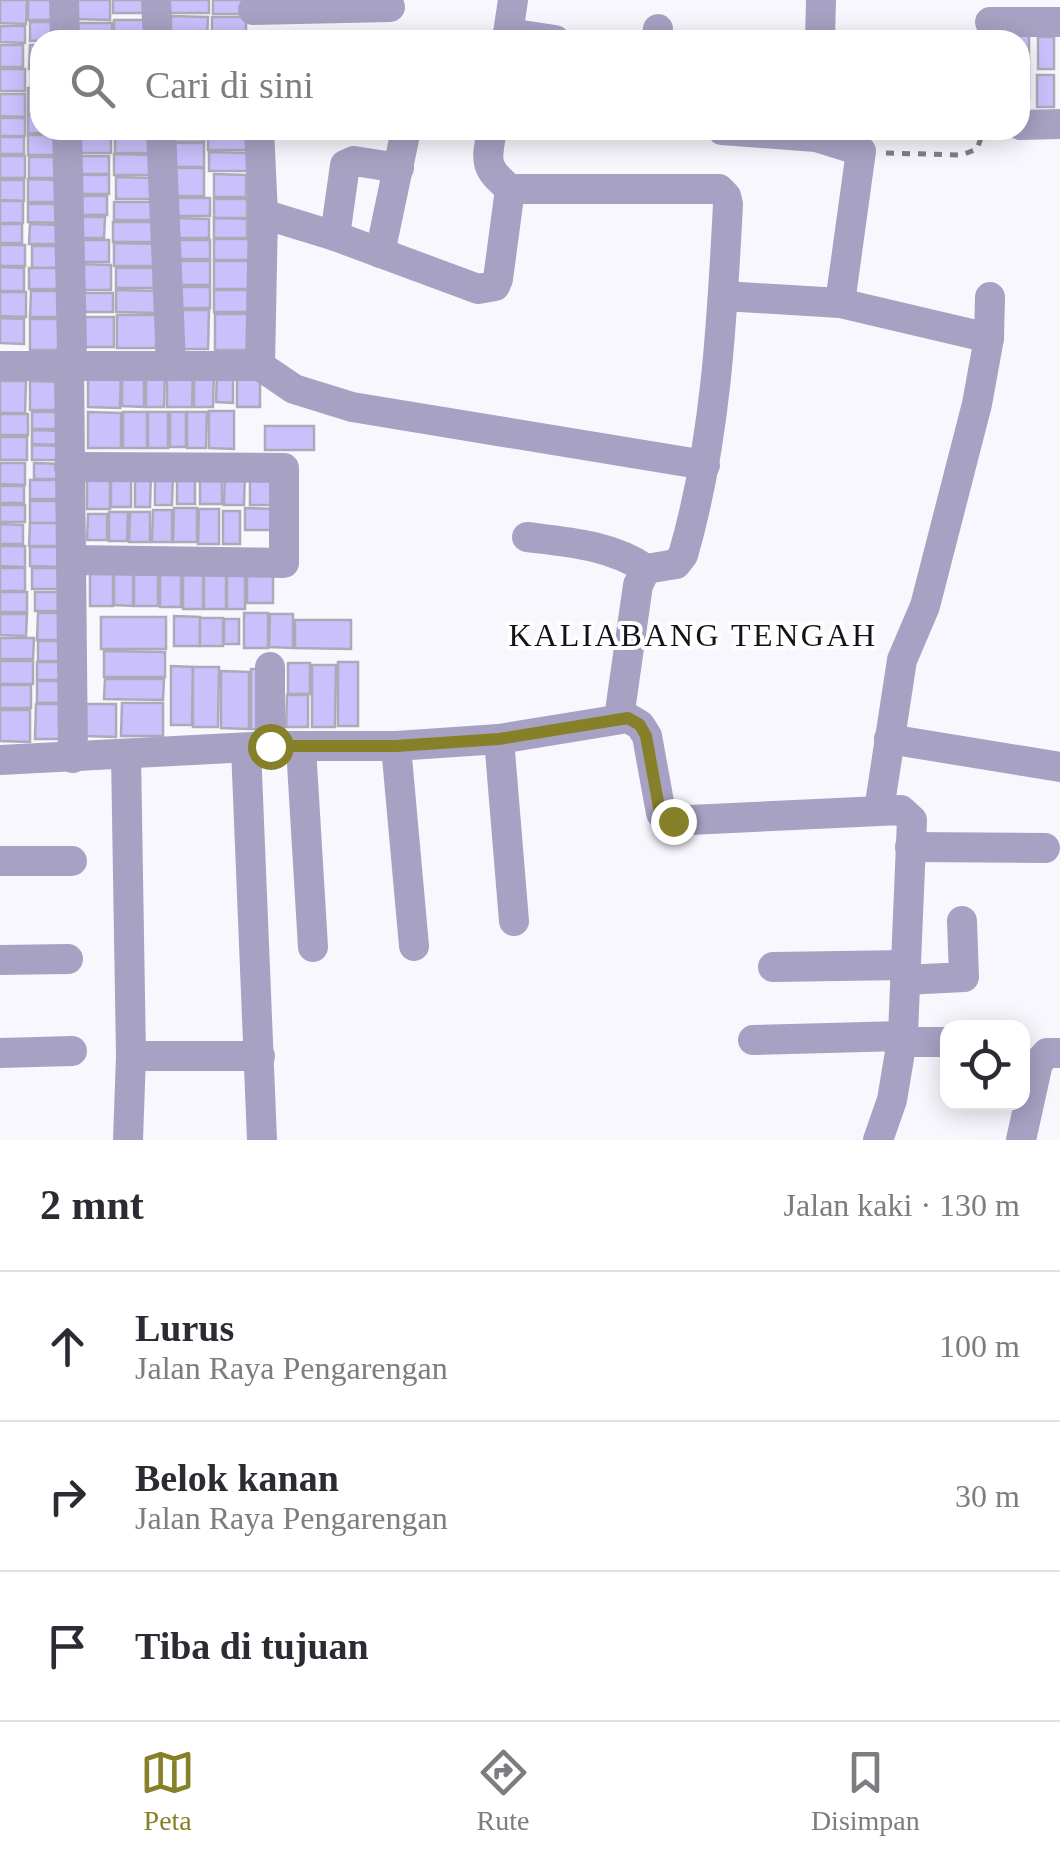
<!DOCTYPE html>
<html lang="id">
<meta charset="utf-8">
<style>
:root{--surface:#fff;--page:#f2f2f3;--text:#2b2b33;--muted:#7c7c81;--line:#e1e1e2;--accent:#868028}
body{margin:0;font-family:"Times New Roman",serif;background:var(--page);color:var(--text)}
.controls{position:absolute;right:30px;bottom:30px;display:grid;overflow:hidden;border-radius:20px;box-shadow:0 5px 25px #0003}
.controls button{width:90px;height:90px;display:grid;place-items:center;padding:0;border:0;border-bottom:2px solid var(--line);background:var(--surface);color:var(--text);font:50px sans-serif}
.stop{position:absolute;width:30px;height:30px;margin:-22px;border:8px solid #868028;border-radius:50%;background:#fff}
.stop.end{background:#868028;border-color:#fff;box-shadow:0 2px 10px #0008}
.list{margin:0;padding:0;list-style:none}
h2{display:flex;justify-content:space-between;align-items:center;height:130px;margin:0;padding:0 40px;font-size:42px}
h2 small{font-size:32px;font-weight:400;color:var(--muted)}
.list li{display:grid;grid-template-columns:65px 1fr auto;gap:30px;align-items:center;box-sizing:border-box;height:150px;padding:0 40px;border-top:2px solid var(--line)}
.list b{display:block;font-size:38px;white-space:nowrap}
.list p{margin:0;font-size:32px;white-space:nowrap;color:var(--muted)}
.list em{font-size:32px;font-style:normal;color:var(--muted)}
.icon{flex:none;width:55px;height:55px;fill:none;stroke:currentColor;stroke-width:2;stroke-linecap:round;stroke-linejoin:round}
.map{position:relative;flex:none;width:1060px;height:1140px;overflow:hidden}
.search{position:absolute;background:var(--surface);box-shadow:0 5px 25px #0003;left:30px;right:30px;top:30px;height:110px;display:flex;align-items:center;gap:25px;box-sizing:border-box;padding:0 35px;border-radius:30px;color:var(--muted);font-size:38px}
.sheet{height:580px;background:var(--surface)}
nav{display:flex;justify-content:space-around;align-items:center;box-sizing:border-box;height:140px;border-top:2px solid var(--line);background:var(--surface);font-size:28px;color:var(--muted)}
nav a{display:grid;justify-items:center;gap:5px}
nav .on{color:var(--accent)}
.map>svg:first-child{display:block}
</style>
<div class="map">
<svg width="1060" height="1140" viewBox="0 0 1060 1140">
<rect width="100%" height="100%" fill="#f8f7fd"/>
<g fill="#cac0fc" stroke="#acaab8" stroke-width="2.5">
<polygon points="0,0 27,0 26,24 0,23"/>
<rect x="28" y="0" width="30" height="20"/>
<polygon points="76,0 110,0 110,20 76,19"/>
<rect x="113" y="0" width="37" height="13"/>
<rect x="168" y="0" width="41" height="13"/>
<rect x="213" y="0" width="31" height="14"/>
<polygon points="171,16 208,17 207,40 170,40"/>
<rect x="212" y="17" width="34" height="22"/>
<rect x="114" y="20" width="39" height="20"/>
<polygon points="30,22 62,22 62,40 30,41"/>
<polygon points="74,23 112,23 112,38 74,37"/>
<polygon points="0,26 25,26 25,43 0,42"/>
<polygon points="1005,35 1029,35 1029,66 1020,66 1020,40 1006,40"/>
<rect x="1038" y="37" width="16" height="32"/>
<rect x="0" y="45" width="23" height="22"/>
<polygon points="30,45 40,45 40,69 29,69"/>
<rect x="1020" y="67" width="9" height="32"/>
<rect x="0" y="69" width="25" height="22"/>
<rect x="31" y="71" width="9" height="17"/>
<rect x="1037" y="75" width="17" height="32"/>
<rect x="28" y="88" width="12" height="25"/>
<polygon points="0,94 25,94 25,117 0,116"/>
<polygon points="28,115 40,115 40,130 63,130 63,134 28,133"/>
<rect x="0" y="118" width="25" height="18"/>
<rect x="173" y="130" width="31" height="12"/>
<rect x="208" y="130" width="40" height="20"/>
<rect x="115" y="132" width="38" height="21"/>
<polygon points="76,133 111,134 111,153 76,153"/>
<polygon points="28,135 63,135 62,155 28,155"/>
<rect x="0" y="137" width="24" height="17"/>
<rect x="173" y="143" width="31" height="24"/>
<polygon points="209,152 248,153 248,171 209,171"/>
<polygon points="114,154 153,155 153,175 114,175"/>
<rect x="0" y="156" width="25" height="22"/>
<rect x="77" y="156" width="32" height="18"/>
<rect x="29" y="157" width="30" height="21"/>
<rect x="174" y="168" width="30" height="28"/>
<polygon points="214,174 246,175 246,197 214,197"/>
<rect x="74" y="175" width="35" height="19"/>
<polygon points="116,177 152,178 152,199 116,199"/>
<polygon points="28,179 59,180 58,202 28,202"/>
<polygon points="0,180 24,180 24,201 0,200"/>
<rect x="76" y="196" width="31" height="19"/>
<rect x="173" y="198" width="37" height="18"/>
<rect x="214" y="199" width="33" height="19"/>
<rect x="0" y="201" width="23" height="22"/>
<rect x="114" y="202" width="42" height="18"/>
<polygon points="28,204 60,204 60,223 28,222"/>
<polygon points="76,217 105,217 104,238 75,238"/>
<polygon points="174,218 209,219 209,238 174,238"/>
<polygon points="214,218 247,219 247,238 214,238"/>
<rect x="113" y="222" width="42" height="20"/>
<rect x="0" y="224" width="22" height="19"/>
<polygon points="30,224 59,225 59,244 29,244"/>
<rect x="214" y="239" width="37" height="21"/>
<rect x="74" y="240" width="35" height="22"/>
<rect x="174" y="240" width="36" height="19"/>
<polygon points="114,243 156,244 155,266 114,266"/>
<rect x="0" y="245" width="25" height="21"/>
<rect x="32" y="246" width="26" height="22"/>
<rect x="177" y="261" width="33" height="24"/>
<rect x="214" y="261" width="37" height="28"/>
<polygon points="78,264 111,265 111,290 77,290"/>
<polygon points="0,267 24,268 24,291 0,291"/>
<polygon points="29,268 58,268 57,289 29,289"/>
<rect x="116" y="268" width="39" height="20"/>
<rect x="177" y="287" width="33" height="21"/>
<polygon points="116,290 157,291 157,313 116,312"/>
<rect x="214" y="290" width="34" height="22"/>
<polygon points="31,291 62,291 62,317 30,317"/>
<polygon points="0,292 26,292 26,317 0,316"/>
<rect x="76" y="293" width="37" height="19"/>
<polygon points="172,310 209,310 208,349 172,349"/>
<polygon points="215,314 248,314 247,350 215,350"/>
<polygon points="117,315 157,315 156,348 117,348"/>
<rect x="84" y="317" width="30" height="30"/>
<polygon points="0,318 24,319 24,344 0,343"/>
<polygon points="30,319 62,319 61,350 30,350"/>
<rect x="237" y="368" width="23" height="39"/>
<polygon points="88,371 121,371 120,408 88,407"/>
<polygon points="146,371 165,371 164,407 146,407"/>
<polygon points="194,371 214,371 213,407 194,407"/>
<polygon points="122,372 144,372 144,407 122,406"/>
<polygon points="167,372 193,372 192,407 167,407"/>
<polygon points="217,373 233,373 233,403 216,402"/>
<polygon points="0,381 26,381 25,413 0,413"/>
<polygon points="30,381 61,382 61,410 30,410"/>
<polygon points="209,411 234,411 234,449 209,448"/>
<rect x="32" y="412" width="26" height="17"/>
<polygon points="88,412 121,413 121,448 88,448"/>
<rect x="123" y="412" width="24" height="36"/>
<rect x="148" y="412" width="20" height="36"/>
<rect x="170" y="412" width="16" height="35"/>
<polygon points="187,412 207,412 206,448 187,448"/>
<rect x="0" y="414" width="28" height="21"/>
<rect x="265" y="426" width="49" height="24"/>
<polygon points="32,430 61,431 61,445 32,444"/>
<rect x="0" y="437" width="27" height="23"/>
<polygon points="32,445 61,446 61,460 32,460"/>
<polygon points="0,463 25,463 25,485 0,484"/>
<polygon points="34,463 61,464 61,479 34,479"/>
<polygon points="225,471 245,472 244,505 224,505"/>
<polygon points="135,472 151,472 150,507 135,507"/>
<rect x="177" y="472" width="18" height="32"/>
<rect x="200" y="472" width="22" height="32"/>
<rect x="111" y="473" width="20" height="34"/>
<polygon points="250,473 277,474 277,505 250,505"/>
<rect x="87" y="474" width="23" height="35"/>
<polygon points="155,474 173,474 172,505 155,505"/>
<rect x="30" y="480" width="31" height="19"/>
<rect x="0" y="486" width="24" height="17"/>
<rect x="30" y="501" width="35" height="22"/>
<rect x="0" y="505" width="25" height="17"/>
<polygon points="174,508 197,508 197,542 173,542"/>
<polygon points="245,508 275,509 275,530 245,530"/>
<polygon points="199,509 219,509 219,544 198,544"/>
<polygon points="153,510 172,510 172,542 152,542"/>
<rect x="223" y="511" width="17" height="33"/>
<polygon points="109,512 128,512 127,541 109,541"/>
<polygon points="130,512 150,512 150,542 129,542"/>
<polygon points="88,514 107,514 107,540 87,540"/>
<polygon points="30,523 65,523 65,546 29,546"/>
<polygon points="0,524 23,525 23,544 0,544"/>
<polygon points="0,546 25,546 25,567 0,566"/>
<polygon points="30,547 65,547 65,567 30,566"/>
<rect x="90" y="565" width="23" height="41"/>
<polygon points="114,565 133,565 133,606 114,605"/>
<rect x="0" y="568" width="25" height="23"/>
<rect x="32" y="568" width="33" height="21"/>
<rect x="134" y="569" width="24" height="37"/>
<rect x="160" y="569" width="21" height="38"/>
<polygon points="227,572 245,573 245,609 227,609"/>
<rect x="183" y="573" width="20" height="36"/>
<rect x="204" y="573" width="22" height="36"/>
<rect x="247" y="574" width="26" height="29"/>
<rect x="0" y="592" width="27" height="20"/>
<rect x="35" y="592" width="34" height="19"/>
<polygon points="38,613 67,613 67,640 37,640"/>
<rect x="244" y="613" width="24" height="35"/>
<polygon points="0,614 27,614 26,636 0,635"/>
<polygon points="270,614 293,614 293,648 269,647"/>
<polygon points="174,616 200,617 200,646 174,646"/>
<rect x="101" y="617" width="65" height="32"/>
<rect x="200" y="618" width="23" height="28"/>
<rect x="224" y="619" width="15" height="25"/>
<polygon points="295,620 351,620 351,649 295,648"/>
<polygon points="0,638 34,638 33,659 0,659"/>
<rect x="38" y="641" width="28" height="20"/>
<polygon points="104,651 165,652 165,677 104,677"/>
<rect x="0" y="661" width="33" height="23"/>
<rect x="37" y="662" width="28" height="18"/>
<rect x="338" y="662" width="20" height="64"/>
<rect x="288" y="663" width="22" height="31"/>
<polygon points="312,665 336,665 335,727 312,727"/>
<polygon points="171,666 193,667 192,725 171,725"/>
<polygon points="193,667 219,667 218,727 193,727"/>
<rect x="251" y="669" width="16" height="60"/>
<polygon points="221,671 249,672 249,729 221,728"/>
<polygon points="105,679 164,679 163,700 104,699"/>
<rect x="37" y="681" width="33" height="22"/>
<rect x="0" y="685" width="31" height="23"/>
<polygon points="287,695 308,695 308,727 286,727"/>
<polygon points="122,703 163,703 163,736 121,736"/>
<polygon points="36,704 70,704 69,739 35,739"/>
<polygon points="86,704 116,704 116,737 86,736"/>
<polygon points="0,710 30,710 30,742 0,741"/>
</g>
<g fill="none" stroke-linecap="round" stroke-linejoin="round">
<polyline stroke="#807f85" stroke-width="5" stroke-dasharray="8 8" stroke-linecap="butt" points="886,153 962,155 977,149 984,130"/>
<g stroke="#a7a2c3" stroke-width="30">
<polyline points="64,0 65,40"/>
<polyline points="156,0 158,40"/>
<polyline points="253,10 390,7"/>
<polyline points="990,22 1060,22"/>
<polyline points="508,33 555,40"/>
<polyline points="507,40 513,0"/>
<polyline points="656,40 658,29"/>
<polyline points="820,40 821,0"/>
<polyline points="1020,125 1060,124"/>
<polyline points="67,130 72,347 69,364 73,758"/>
<polyline points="161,130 171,364"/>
<path d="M492,130C486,162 484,167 510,189H719L726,196L728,204C722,321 716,442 683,555L676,564L646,569L638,585L619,718"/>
<polyline points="722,130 816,137"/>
<polyline points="816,130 816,137 861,151 840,303"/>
<polyline points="263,214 335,236 478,289 495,286 498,279 510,189"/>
<polyline points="335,236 345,165 354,161 399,168"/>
<polyline points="380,253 406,130"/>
<polyline points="724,296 840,303 989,338 990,297"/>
<polyline points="0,366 260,366 263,214 259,130"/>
<polyline points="260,366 294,389 352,407 705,465"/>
<polyline points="69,467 284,468 284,563 72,560"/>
<path d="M527,537C568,542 611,545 646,569"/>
<polyline points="270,667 270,746"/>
<polyline points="499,739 514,921"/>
<polyline points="889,739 1060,767"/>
<polyline points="396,746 414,946"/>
<polyline points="301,747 313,947"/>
<polyline points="246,748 262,1140"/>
<polyline points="126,755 131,1056 128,1140"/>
<polyline points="0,760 270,746 396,746 499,739 628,718 640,725 647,736 661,813 668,821 901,810 912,820 903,1034 892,1100 878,1140"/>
<polyline points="879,810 902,660 925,606 977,404 989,338"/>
<polyline points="910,847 1045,848"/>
<polyline points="0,861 72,861"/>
<polyline points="0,960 68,959"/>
<polyline points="773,967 905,965"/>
<polyline points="905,980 964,977 962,921"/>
<polyline points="753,1040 902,1036"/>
<polyline points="901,1042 948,1042"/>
<polyline points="0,1053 72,1051"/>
<polyline points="131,1056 260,1056"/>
<polyline points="1021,1140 1038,1063 1047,1053 1060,1053"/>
</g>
</g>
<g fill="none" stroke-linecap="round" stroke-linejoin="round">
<polyline stroke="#868028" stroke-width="12" points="270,746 396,746 499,739 628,718 640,725 646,736 660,813 673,821"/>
</g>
<g text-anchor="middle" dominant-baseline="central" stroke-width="8" stroke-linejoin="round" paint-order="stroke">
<g font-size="32" letter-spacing="2.5" fill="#131217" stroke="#fff">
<text x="693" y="635">KALIABANG TENGAH</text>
</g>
</g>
</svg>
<div class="controls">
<button><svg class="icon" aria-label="locate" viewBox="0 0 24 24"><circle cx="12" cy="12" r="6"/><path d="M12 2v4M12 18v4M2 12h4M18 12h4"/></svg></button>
</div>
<div class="stop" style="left:270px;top:746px"></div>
<div class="stop end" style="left:673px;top:821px"></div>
<div class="search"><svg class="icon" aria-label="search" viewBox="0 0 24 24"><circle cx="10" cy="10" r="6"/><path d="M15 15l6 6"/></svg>Cari di sini</div>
</div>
<section class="sheet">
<h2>2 mnt<small>Jalan kaki · 130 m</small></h2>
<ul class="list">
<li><svg class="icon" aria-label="ahead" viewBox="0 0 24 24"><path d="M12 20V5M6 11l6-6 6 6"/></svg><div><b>Lurus</b><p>Jalan Raya Pengarengan</p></div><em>100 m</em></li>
<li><svg class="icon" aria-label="right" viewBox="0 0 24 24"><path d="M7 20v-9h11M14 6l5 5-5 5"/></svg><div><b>Belok kanan</b><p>Jalan Raya Pengarengan</p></div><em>30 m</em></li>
<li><svg class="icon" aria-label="arrive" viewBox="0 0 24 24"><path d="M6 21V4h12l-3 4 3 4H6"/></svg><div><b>Tiba di tujuan</b></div></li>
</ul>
</section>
<nav>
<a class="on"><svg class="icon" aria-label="map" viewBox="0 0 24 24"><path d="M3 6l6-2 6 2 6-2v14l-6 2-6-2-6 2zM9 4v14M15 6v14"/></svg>Peta</a>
<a><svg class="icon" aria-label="directions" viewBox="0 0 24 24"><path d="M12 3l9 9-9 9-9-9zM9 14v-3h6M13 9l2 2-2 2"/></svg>Rute</a>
<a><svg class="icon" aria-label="saved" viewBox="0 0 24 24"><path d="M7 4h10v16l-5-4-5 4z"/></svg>Disimpan</a>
</nav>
